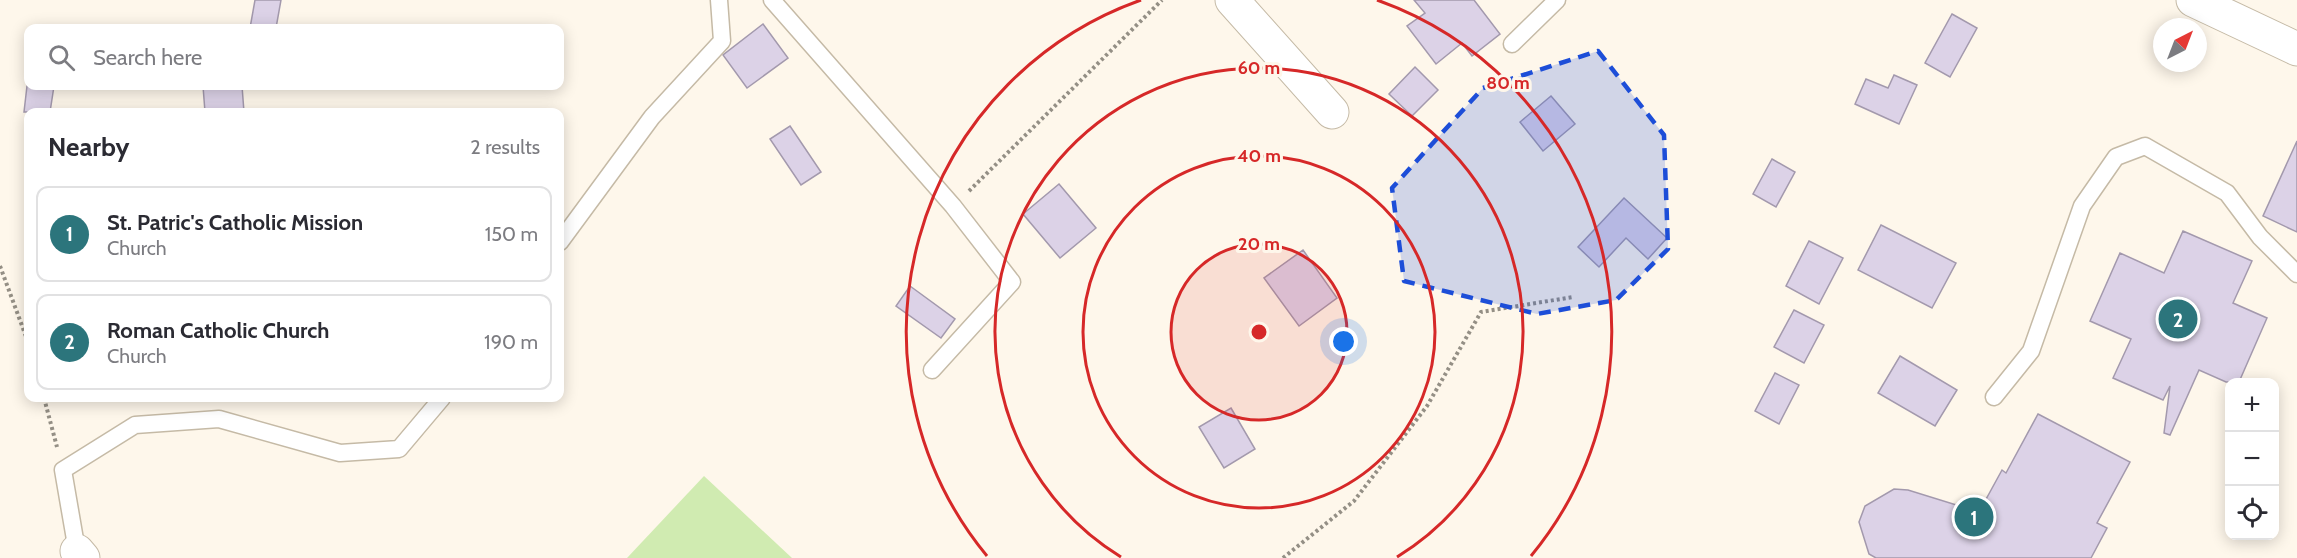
<!DOCTYPE html>
<meta charset="utf-8">
<style>
:root{--surface:#fff;--page:#f7f7f7;--text:#2b2b33;--muted:#7c7c81;--line:#e1e1e2;--accent:#2c757c}
body{margin:0;font-family:Cabin,sans-serif;background:var(--page);color:var(--text)}
.controls{position:absolute;right:18px;bottom:18px;display:grid;overflow:hidden;border-radius:12px;box-shadow:0 3px 15px #0003}
.controls button{width:54px;height:54px;display:grid;place-items:center;padding:0;border:0;border-bottom:2px solid var(--line);background:var(--surface);color:var(--text);font:30px sans-serif}
.compass{position:absolute;left:2153px;top:18px;width:54px;height:54px;border-radius:50%;background:var(--surface);box-shadow:0 3px 15px #0003;rotate:42deg}
.you{position:absolute;left:1344px;top:342px;width:21px;height:21px;margin:-15px;border:4px solid #fff;border-radius:50%;background:#1a73e8;box-shadow:0 0 0 9px #1a73e833}
.badge{display:grid;place-items:center;width:39px;height:39px;border-radius:50%;background:var(--accent);color:#fff;font-size:20px;font-weight:700}
.pin{position:absolute;translate:-50% -50%;border:3px solid #fff;box-shadow:0 2px 6px #0006}
.list{margin:0;padding:0;list-style:none}
h2{display:flex;justify-content:space-between;align-items:center;height:78px;margin:0;padding:0 24px;font-size:26px}
h2 small{font-size:20px;font-weight:400;color:var(--muted)}
.list li{display:grid;grid-template-columns:39px 1fr auto;gap:18px;align-items:center;box-sizing:border-box;height:96px;margin:0 12px 12px;padding:0 12px;border:2px solid var(--line);border-radius:12px}
.list b{display:block;font-size:22px;white-space:nowrap}
.list p{margin:0;font-size:20px;white-space:nowrap;color:var(--muted)}
.list em{font-size:20px;font-style:normal;color:var(--muted)}
.icon{flex:none;width:33px;height:33px;fill:none;stroke:currentColor;stroke-width:2;stroke-linecap:round;stroke-linejoin:round}
.map{position:relative;flex:none;width:2297px;height:558px;overflow:hidden}
.search{position:absolute;background:var(--surface);box-shadow:0 3px 15px #0003;left:24px;top:24px;width:540px;height:66px;display:flex;align-items:center;gap:15px;box-sizing:border-box;padding:0 21px;border-radius:12px;color:var(--muted);font-size:22px}
.panel{position:absolute;background:var(--surface);box-shadow:0 3px 15px #0003;left:24px;top:108px;width:540px;height:294px;border-radius:12px}
.map>svg:first-child{display:block}
</style>
<div class="map">
<svg width="2297" height="558" viewBox="0 0 2297 558">
<rect width="100%" height="100%" fill="#fef7eb"/>
<polygon fill="#d0ebb1" points="704,476 792,558 627,558"/>
<g fill="#dcd2e7" stroke="#a399ad" stroke-width="1.5">
<polygon points="255,0 281,0 276,28 250,28"/>
<polygon points="1414,0 1474,0 1500,34 1472,56 1462,43 1436,64 1407,26 1425,13"/>
<polygon points="1952,14 1977,28 1950,77 1925,63"/>
<polygon points="763,24 788,58 747,88 723,55"/>
<polygon points="1415,67 1438,90 1412,116 1389,94"/>
<polygon points="1894,75 1917,85 1899,124 1855,104 1866,79 1888,88"/>
<polygon points="27,86 54,86 50,112 24,112"/>
<polygon points="203,86 242,86 244,112 205,112"/>
<polygon points="1551,96 1575,124 1543,151 1520,122"/>
<polygon points="790,126 821,172 801,185 770,139"/>
<polygon points="2297,141 2297,232 2263,216"/>
<polygon points="1772,159 1795,172 1776,207 1753,194"/>
<polygon points="1059,184 1096,228 1060,258 1023,214"/>
<polygon points="1624,198 1667,238 1648,259 1626,238 1599,267 1578,247"/>
<polygon points="1881,225 1956,263 1932,308 1858,270"/>
<polygon points="2183,231 2252,261 2233,303 2267,318 2239,382 2226,382 2199,370 2170,435 2164,433 2170,386 2163,400 2113,378 2131,339 2090,321 2120,253 2164,273"/>
<polygon points="1809,241 1843,258 1819,304 1786,286"/>
<polygon points="1303,250 1337,298 1299,326 1264,278"/>
<polygon points="910,286 955,319 941,338 896,306"/>
<polygon points="1794,310 1824,325 1804,363 1774,347"/>
<polygon points="1900,356 1957,390 1935,426 1878,393"/>
<polygon points="1775,373 1799,385 1779,424 1755,411"/>
<polygon points="1231,408 1255,449 1224,468 1199,427"/>
<polygon points="2038,414 2130,462 2097,523 2107,528 2091,558 1876,558 1869,554 1859,522 1865,506 1894,489 1908,490 1979,512 2002,470 2006,473"/>
</g>
<g fill="none" stroke-linecap="round" stroke-linejoin="round">
<g stroke="#c5baa6" stroke-width="19">
<g id="lane">
<polyline points="772,0 953,206 1012,282 932,370"/>
<polyline points="1512,44 1557,0"/>
<polyline points="560,242 652,117 722,41 719,0"/>
<polyline points="1994,397 2031,351 2082,206 2116,157 2145,146 2227,193 2260,237 2297,274"/>
<polyline points="77,551 63,470 135,425 219,419 340,453 399,449 442,398"/>
</g>
</g>
<g stroke="#c5baa6" stroke-width="35">
<g id="street">
<polyline points="1232,0 1332,112"/>
<polyline points="2193,0 2297,49"/>
<polyline points="77,551 83,558"/>
</g>
</g>
<g stroke="#948f85" stroke-width="4" stroke-dasharray="3 3" stroke-linecap="butt">
<polyline points="969,191 1162,0"/>
<polyline points="0,266 28,342"/>
<polyline points="44,398 57,447"/>
<polyline points="1283,558 1354,501 1427,406 1481,312 1573,297"/>
</g>
<use href="#lane" stroke="#fff" stroke-width="16"/>
<use href="#street" stroke="#fff" stroke-width="33"/>
</g>
<path fill="#1d4ed8" fill-opacity="0.2" stroke="#1d4ed8" stroke-width="4.5" stroke-dasharray="12 8" stroke-linejoin="round" d="M1598,51L1664,135L1668,249L1616,300L1537,314L1404,281L1392,188L1483,88Z"/>
<circle cx="1259" cy="332" r="88" fill="#d62828" fill-opacity=".12"/>
<g fill="none" stroke="#d62828" stroke-width="3">
<circle cx="1259" cy="332" r="88"/>
<circle cx="1259" cy="332" r="176"/>
<path d="M1121 557A264 264 0 1 1 1397 557"/>
<path d="M987 556A352 352 0 0 1 1141 0M1377 0A352 352 0 0 1 1531 556"/>
</g>
<circle cx="1259" cy="332" r="9" fill="#d62828" stroke="#fef7eb" stroke-width="3"/>
<g font-size="18" text-anchor="middle" font-weight="bold" fill="#d62828" stroke="#fef7eb" stroke-width="6" stroke-linejoin="round" paint-order="stroke">
<text x="1259" y="74">60 m</text>
<text x="1508" y="89">80 m</text>
<text x="1259" y="162">40 m</text>
<text x="1259" y="250">20 m</text>
</g>
</svg>
<div class="controls">
<button>+</button>
<button>−</button>
<button><svg class="icon" aria-label="locate" viewBox="0 0 24 24"><circle cx="12" cy="12" r="6"/><path d="M12 2v4M12 18v4M2 12h4M18 12h4"/></svg></button>
</div>
<svg class="compass" viewBox="-18 -18 36 36"><path d="M0-13l5 13h-10z" fill="#e53935"/><path d="M0 13l5-13h-10z" fill="#7c7c81"/></svg>
<div class="you"></div>
<div class="pin badge" style="left:1974px;top:517px">1</div>
<div class="pin badge" style="left:2178px;top:319px">2</div>
<div class="search"><svg class="icon" aria-label="search" viewBox="0 0 24 24"><circle cx="10" cy="10" r="6"/><path d="M15 15l6 6"/></svg>Search here</div>
<section class="panel">
<h2>Nearby<small>2 results</small></h2>
<ul class="list">
<li><span class="badge">1</span><div><b>St. Patric's Catholic Mission</b><p>Church</p></div><em>150 m</em></li>
<li><span class="badge">2</span><div><b>Roman Catholic Church</b><p>Church</p></div><em>190 m</em></li>
</ul>
</section>
</div>
